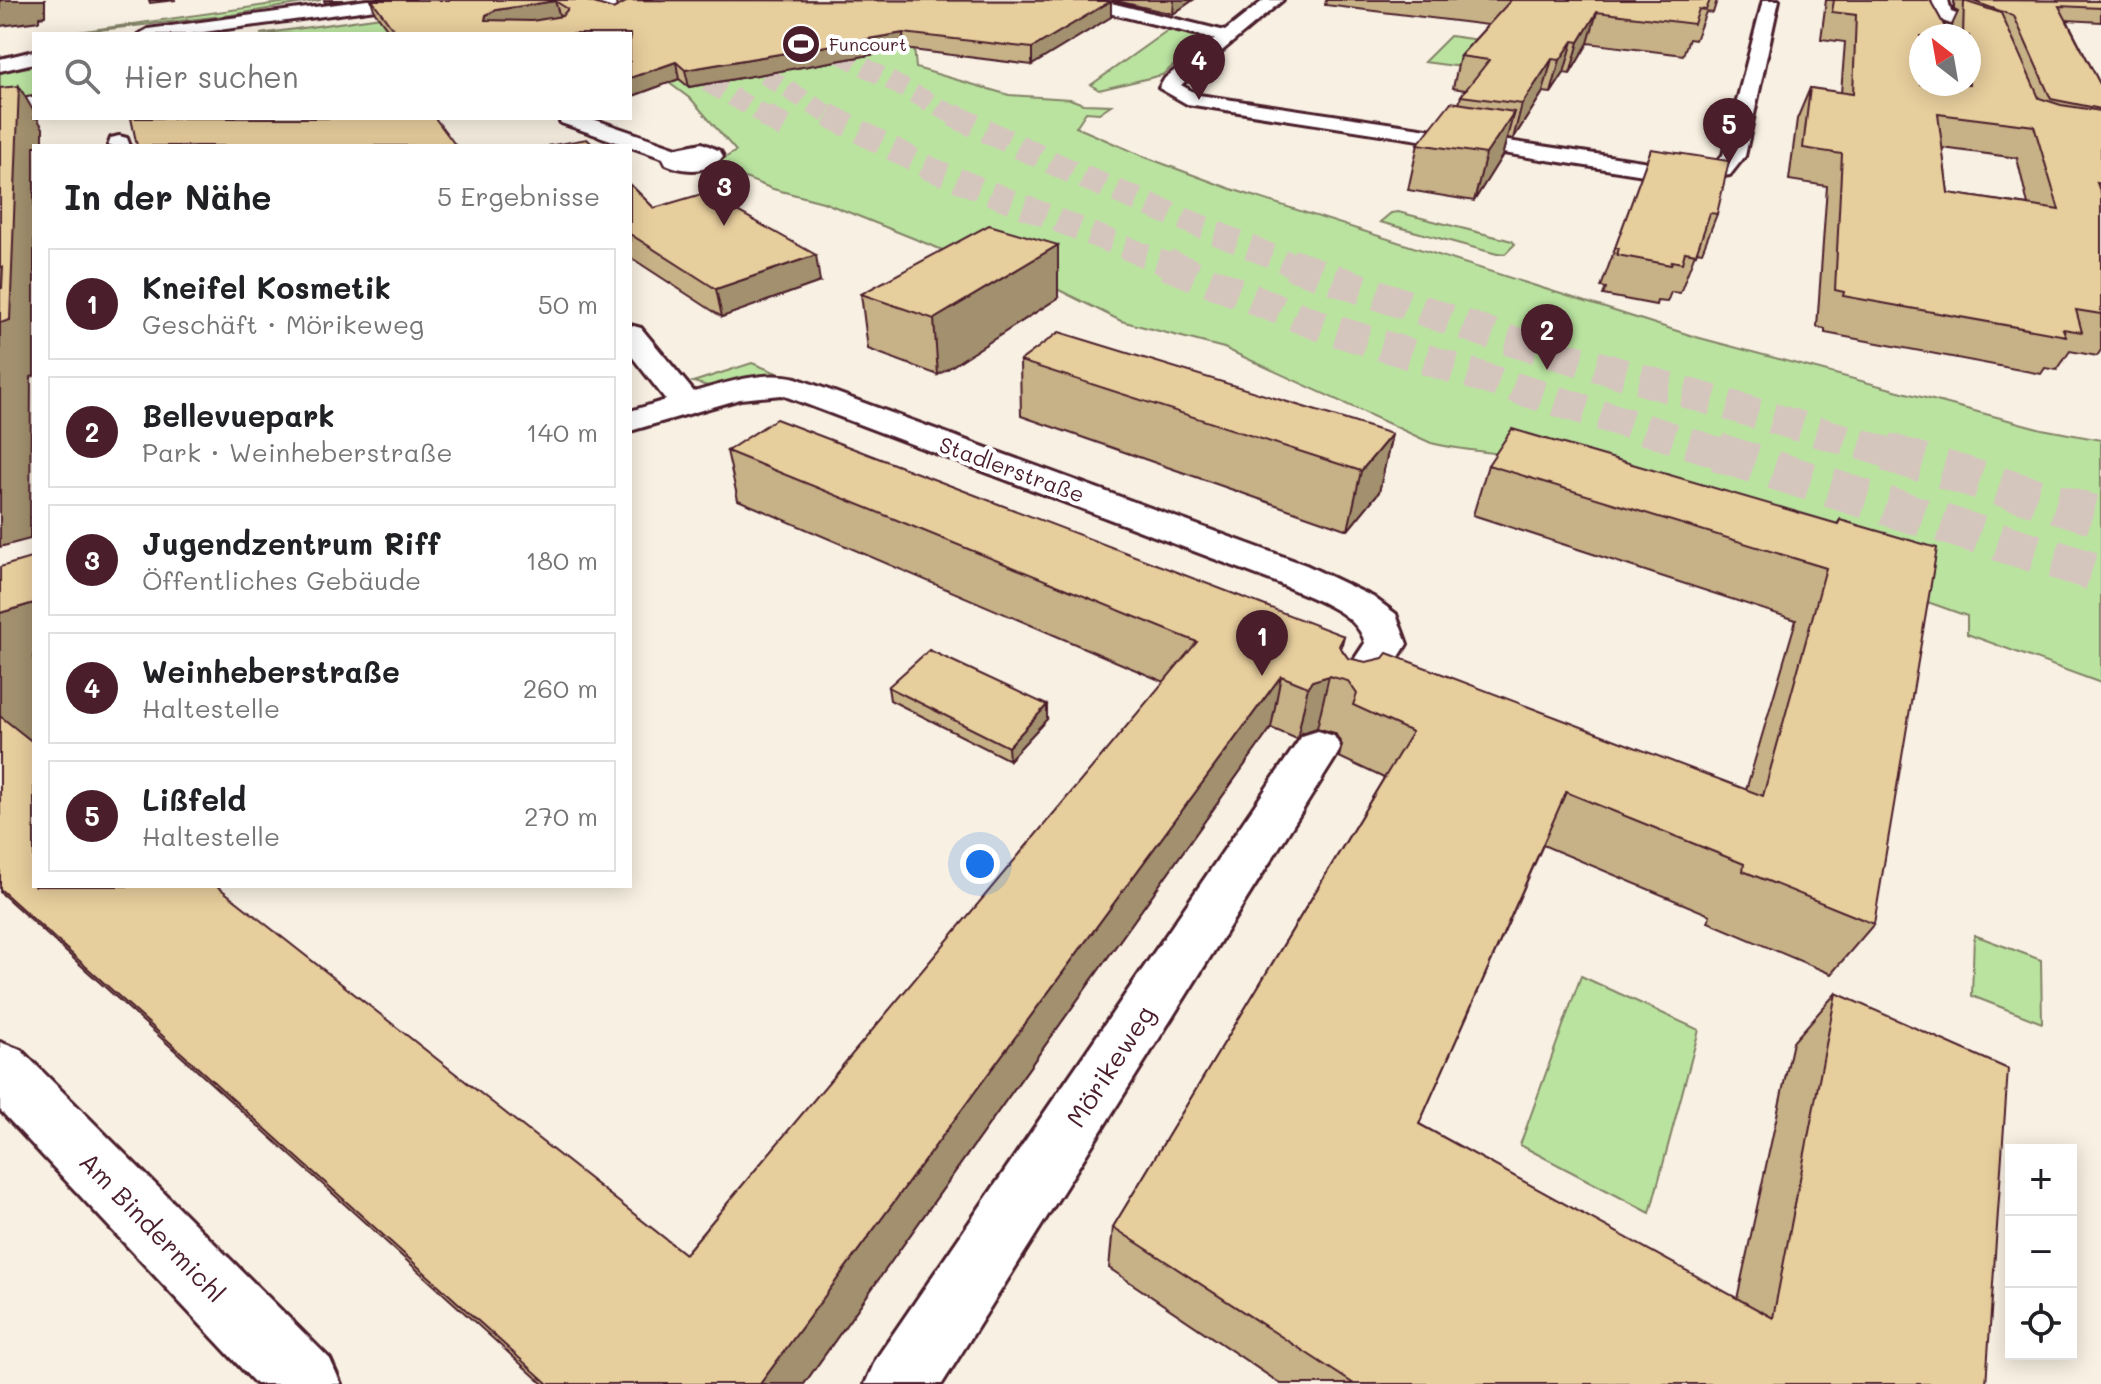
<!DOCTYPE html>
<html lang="de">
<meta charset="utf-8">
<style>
:root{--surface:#fff;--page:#f6f6f6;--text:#202124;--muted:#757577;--line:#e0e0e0;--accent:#4a1f2b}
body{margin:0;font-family:Mali,sans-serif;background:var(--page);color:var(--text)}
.controls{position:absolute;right:24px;bottom:24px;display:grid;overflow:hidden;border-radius:0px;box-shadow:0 4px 20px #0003}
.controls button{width:72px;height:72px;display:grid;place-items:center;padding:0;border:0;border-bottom:2px solid var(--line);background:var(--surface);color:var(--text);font:40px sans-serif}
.compass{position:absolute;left:1909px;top:24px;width:72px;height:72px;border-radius:50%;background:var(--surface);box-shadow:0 4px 20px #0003;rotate:329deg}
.you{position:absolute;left:980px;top:864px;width:28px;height:28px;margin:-20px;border:6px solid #fff;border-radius:50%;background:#1a73e8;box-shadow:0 0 0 12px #1a73e833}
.badge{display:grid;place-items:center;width:52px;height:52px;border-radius:50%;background:var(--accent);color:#fff;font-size:26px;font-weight:700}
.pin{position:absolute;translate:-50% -66px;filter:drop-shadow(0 2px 4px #0008)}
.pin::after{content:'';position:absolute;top:42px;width:28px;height:24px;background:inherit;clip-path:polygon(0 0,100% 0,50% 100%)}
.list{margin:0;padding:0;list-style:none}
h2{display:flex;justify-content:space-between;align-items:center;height:104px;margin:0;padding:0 32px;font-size:34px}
h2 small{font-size:26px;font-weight:400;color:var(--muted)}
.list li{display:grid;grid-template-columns:52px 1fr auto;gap:24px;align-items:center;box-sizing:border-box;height:112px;margin:0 16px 16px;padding:0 16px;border:2px solid var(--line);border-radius:0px}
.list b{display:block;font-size:30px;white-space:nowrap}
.list p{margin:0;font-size:26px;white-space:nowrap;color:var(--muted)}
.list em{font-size:26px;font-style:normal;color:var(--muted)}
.icon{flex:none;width:44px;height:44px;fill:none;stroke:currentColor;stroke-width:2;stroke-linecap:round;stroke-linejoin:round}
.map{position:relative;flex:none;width:2101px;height:1384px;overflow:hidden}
.search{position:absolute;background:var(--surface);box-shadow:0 4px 20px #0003;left:32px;top:32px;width:600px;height:88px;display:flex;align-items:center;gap:20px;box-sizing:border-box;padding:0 28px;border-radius:0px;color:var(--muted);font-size:30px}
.panel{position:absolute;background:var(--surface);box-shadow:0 4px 20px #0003;left:32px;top:144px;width:600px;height:744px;border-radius:0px}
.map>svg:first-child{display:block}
</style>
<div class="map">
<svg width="2101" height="1384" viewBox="0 0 2101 1384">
<rect width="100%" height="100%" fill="#f8f0e2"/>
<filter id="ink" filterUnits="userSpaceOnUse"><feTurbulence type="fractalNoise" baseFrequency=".0125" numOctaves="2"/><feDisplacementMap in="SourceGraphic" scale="16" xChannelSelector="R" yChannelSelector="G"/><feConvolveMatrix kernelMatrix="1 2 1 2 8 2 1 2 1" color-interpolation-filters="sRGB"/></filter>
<g filter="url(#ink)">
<g fill="#bae3a0" stroke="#828166" stroke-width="2">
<polygon points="301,0 321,0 231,15 64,34"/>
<polygon points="467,5 468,34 260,34"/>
<polygon points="1172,27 1205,37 1205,40 1162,75 1099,90 1091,85"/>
<path d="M630,34L914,47L916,68L1009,95L1070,99L1083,104L1111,105L1099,113L1086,112L1076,127L1145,157L1231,189L1696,337L2042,429L2101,440V683L1967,634V616L1522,458C1491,451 1462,451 1431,443L1224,348L1121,321L1053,287L945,251L823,202L773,189L717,167L715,164L736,151L692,100L630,54Z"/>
<polygon points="1450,36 1486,41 1462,67 1424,62"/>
<polygon points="34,66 34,95 0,99 0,72"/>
<polygon points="1398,212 1512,241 1515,244 1505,254 1497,254 1380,222 1391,213"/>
<polygon points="752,363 782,375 708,386 693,382"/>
<polygon points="1974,935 2041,960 2042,1023 1972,996"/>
<polygon points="1581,976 1699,1030 1650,1213 1520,1145"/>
</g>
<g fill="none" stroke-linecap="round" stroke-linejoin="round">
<g stroke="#d5c6bd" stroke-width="19" stroke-dasharray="19 9" stroke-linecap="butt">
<polyline points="645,0 832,117"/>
<polyline points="741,0 957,117"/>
<polyline points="662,49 708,83 768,117"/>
</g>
<g stroke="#d5c6bd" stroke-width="24" stroke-dasharray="24 12" stroke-linecap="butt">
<polyline points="764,115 793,132"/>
<polyline points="828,115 931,169 1171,266"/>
<polyline points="953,115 1076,174 1295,266"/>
</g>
<g stroke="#d5c6bd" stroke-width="31" stroke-dasharray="31 15" stroke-linecap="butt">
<polyline points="1166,264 1318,325 1723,454"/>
<polyline points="1290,264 1502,338 1893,454"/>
</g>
<g stroke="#d5c6bd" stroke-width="39" stroke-dasharray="39 20" stroke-linecap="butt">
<polyline points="1717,452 2101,574"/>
<polyline points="1886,452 2101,517"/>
</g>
<g stroke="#4a1f2b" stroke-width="6">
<g id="street">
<polygon points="1070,0 1099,0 1225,31 1264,0 1283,0 1181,85 1199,95 1689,168 1715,164 1723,155 1763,0 1779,0 1745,156 1730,175 1689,182 1187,104 1159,88 1165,78 1215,39 1072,4"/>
<polygon points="1932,0 1948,0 1951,12 2004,31 2011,46 2002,52 1995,50 1990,38 1937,19"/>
<polygon points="34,97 34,109 0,114 0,102"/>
<path d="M558,118H590L677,148L702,143L720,151L723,156C710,174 684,172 666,164L663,158L561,123Z"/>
<polygon points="119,136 127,138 130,146 108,146 111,138"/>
<path d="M630,325L641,328L694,392C725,383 764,370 796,378L1306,565L1373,597L1396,614L1407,644L1368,707L1352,711L1336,707L1330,696L1365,643C1357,610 1307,597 1278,583L782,395L740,399L630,431V411L666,400L630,354Z"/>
<polygon points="1318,731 1334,736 1341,748 1334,760 942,1384 865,1384 876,1359 1302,736"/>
<polygon points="0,1042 21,1050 330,1359 341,1384 256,1384 0,1110"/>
</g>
</g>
<g stroke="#4a1f2b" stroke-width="6">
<g id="secondary">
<polygon points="367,0 414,0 406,5 189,34 139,34 148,29"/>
<polygon points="575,0 651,0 643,5 583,5"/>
<polygon points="34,51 34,63 0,71 0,59"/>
</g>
</g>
<g stroke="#4a1f2b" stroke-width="6">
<polygon id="highway" points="611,0 620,5 627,17 624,21 612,21 607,12 592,1"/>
</g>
<use href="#street" fill="#fff" fill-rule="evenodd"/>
<use href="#secondary" fill="#fff" fill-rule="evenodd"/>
<use href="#highway" fill="#fff" fill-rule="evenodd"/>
</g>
<g fill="#c7b187" stroke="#4a1f2b" stroke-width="2" fill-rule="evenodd">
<polygon points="371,0 584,0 613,9 617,7 615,0 1111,1 1111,17 1032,65 904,49 689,87 679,79 630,97 630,34 391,34 375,12"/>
<polygon points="1112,0 1193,0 1173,14"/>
<polygon points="1326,0 1717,0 1713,13 1706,12 1695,40 1689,39 1683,55 1588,43 1570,74 1564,73 1551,93 1543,92 1513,139 1507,138 1502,156 1474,201 1408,190 1418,144 1459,104 1461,96 1465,90 1453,88 1460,56 1488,25 1325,5"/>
<path d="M1826,0H1930L1950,36L1951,27L1958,12L1954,10V0L2101,1V22L2067,20L2101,86V350L2097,356L2070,351L2057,370L2045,368L2041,374L1825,333V329L1817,327L1827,186L1789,180L1797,119L1810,88L1841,93L1845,42L1821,39ZM1921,36H1969V84ZM1942,148L2017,158L2028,205L1948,193Z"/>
<polygon points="1651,149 1717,214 1702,252 1696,251 1680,293 1671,292 1667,302 1657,301 1656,305 1603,295 1606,288 1601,287"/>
<polygon points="630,184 654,208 820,282 722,317 630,257"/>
<polygon points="861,294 1058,298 938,375 868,349"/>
<polygon points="1020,361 1392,434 1379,492 1348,530 1021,416"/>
<polygon points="727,451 1344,636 1341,648 1348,658 1746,790 1796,620 1473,515 1488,465 1837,524 1840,520 1874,924 1831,974 1708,922 1710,915 1543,845 1419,1124 1737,1299 1793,1042 1836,993 1986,1384 1281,1384 1109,1268 1113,1227 1384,778 1339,757 1342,745 1335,733 1317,728 1301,733 1297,739 1271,728 804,1384 543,1384 0,892 0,567 34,886 685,1254 1164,682 738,500"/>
<polygon points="888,687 1047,719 1009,760 890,700"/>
</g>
<g fill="#a2906e" stroke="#4a1f2b" stroke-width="2">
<polygon points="0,0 45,0 45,16 39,17 39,21 0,26"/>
<polygon points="149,0 176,0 150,3"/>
<polygon points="324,0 344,0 325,3"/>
<polygon points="1174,0 1193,0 1173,14"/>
<polygon points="555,1 560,17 501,26 485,20 486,15 496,10"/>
<polygon points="1111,1 1111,17 1032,65 1032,48"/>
<polygon points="1597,12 1588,43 1570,74 1579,42"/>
<polygon points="903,33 904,49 689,87 685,70"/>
<polygon points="1573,41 1564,73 1551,93 1560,60"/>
<polygon points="1552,59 1543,92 1513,139 1522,104"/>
<polygon points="676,62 679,79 630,97 630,78"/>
<polygon points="19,86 34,112 34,118 37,118 43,128 43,146 34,146 34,376 31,377 30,539 0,547 0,267"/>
<polygon points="1514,112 1502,156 1474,201 1486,154"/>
<polygon points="1058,245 1058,298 938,375 934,319"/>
<polygon points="816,255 820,282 722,317 716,289"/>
<polygon points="1392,434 1379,492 1348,530 1361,471"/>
<polygon points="34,603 34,755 0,717 0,613"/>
<polygon points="1281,676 1271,728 804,1384 760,1384"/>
<polygon points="1329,676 1317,728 1301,733 1297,739 1308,687 1312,681"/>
<polygon points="1047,705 1047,719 1009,760 1008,747"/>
</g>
<g fill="#e7ce9d" stroke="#4a1f2b" stroke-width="2" fill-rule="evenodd">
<path d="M372,0H584L613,9L626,2L625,0L1111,1L1032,48L903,33L685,70L676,62L630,78V34H397ZM555,1L568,9L562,16L532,21L485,20L486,15L496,10Z"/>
<polygon points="1511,0 1710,0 1706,10 1699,9 1694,24 1597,12 1579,42 1573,41 1560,60 1552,59 1522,104 1461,96 1489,60 1460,56"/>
<path d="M1834,0H1930L1950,36H1921V84H1969V36H1963L1964,1L2001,13L2039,98L2061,105L2101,111V184L2097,183L2101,194V314L2076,310L2082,332L2063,329L2066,336L1843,296L1844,292L1835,290L1842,154L1803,148L1810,88L1853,94L1856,15L1832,12ZM1938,114L2034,126L2059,210L1948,193Z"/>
<polygon points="1970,0 2101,1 2101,8 2059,6 2101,86 2101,109 2051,99 2014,16"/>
<polygon points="19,86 10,320 0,323 0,288 2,288 3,267 0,267 0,88"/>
<polygon points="1451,102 1514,112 1486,154 1418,144"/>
<polygon points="131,118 435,118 456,146 137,146"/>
<polygon points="587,139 594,146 548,146"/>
<polygon points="1651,149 1729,161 1717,214 1710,213 1696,254 1685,252 1682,263 1672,261 1671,265 1617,255 1619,248 1615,248"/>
<polygon points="630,184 654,208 705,193 816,255 716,289 630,234"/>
<polygon points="989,225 1058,245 934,319 861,294"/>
<polygon points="1059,332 1392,434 1361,471 1020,361"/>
<polygon points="776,419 1344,636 1339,646 1348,658 1366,662 1383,658 1387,653 1763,796 1826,568 1488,465 1512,429 1838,524 1840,520 1937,548 1874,924 1743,871 1744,864 1566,792 1419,1124 1773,1318 1836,993 2008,1069 1986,1384 1354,1384 1113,1227 1412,732 1353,705 1357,694 1348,681 1329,676 1312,681 1308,687 1281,676 760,1384 548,1384 0,889 0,716 34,743 34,886 217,886 685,1254 1197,642 727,451"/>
<polygon points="34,557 34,603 0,613 0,567"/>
<polygon points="929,650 1047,705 1008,747 888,687"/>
</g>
</g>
<defs>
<g id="stadium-disc" transform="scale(2)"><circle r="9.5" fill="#4a1f2b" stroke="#fff"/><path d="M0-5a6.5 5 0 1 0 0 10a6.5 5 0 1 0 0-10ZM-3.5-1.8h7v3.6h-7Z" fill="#fff"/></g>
</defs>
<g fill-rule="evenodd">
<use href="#stadium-disc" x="801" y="44"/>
</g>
<g text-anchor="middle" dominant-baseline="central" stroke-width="8" stroke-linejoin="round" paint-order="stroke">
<g font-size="18" fill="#4a1f2b" stroke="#fff" text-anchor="start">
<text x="829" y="44">Funcourt</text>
</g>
<g font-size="22" fill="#4a1f2b" stroke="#fff">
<text transform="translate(1012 469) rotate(20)">Stadlerstraße</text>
</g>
<g font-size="26" fill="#4a1f2b" stroke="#fff">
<text transform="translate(1110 1066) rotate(-57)">Mörikeweg</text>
<text transform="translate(153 1227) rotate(46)">Am Bindermichl</text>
</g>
</g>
</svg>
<div class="controls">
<button>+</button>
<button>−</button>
<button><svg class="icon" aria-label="locate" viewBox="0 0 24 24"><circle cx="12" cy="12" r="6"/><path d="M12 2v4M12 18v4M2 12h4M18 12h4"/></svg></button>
</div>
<svg class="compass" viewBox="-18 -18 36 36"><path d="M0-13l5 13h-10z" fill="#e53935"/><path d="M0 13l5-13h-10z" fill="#757577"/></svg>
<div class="you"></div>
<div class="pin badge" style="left:1262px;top:676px">1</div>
<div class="pin badge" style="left:1547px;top:370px">2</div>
<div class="pin badge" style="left:724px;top:226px">3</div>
<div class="pin badge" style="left:1199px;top:100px">4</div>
<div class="pin badge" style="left:1729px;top:164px">5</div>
<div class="search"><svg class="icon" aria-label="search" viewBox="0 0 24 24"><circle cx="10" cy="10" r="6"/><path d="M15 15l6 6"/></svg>Hier suchen</div>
<section class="panel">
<h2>In der Nähe<small>5 Ergebnisse</small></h2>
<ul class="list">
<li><span class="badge">1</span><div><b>Kneifel Kosmetik</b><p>Geschäft · Mörikeweg</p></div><em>50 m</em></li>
<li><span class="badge">2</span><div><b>Bellevuepark</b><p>Park · Weinheberstraße</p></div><em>140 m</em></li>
<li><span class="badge">3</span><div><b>Jugendzentrum Riff</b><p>Öffentliches Gebäude</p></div><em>180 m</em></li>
<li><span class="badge">4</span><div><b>Weinheberstraße</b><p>Haltestelle</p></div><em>260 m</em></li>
<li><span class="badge">5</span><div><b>Lißfeld</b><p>Haltestelle</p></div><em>270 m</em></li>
</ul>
</section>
</div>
